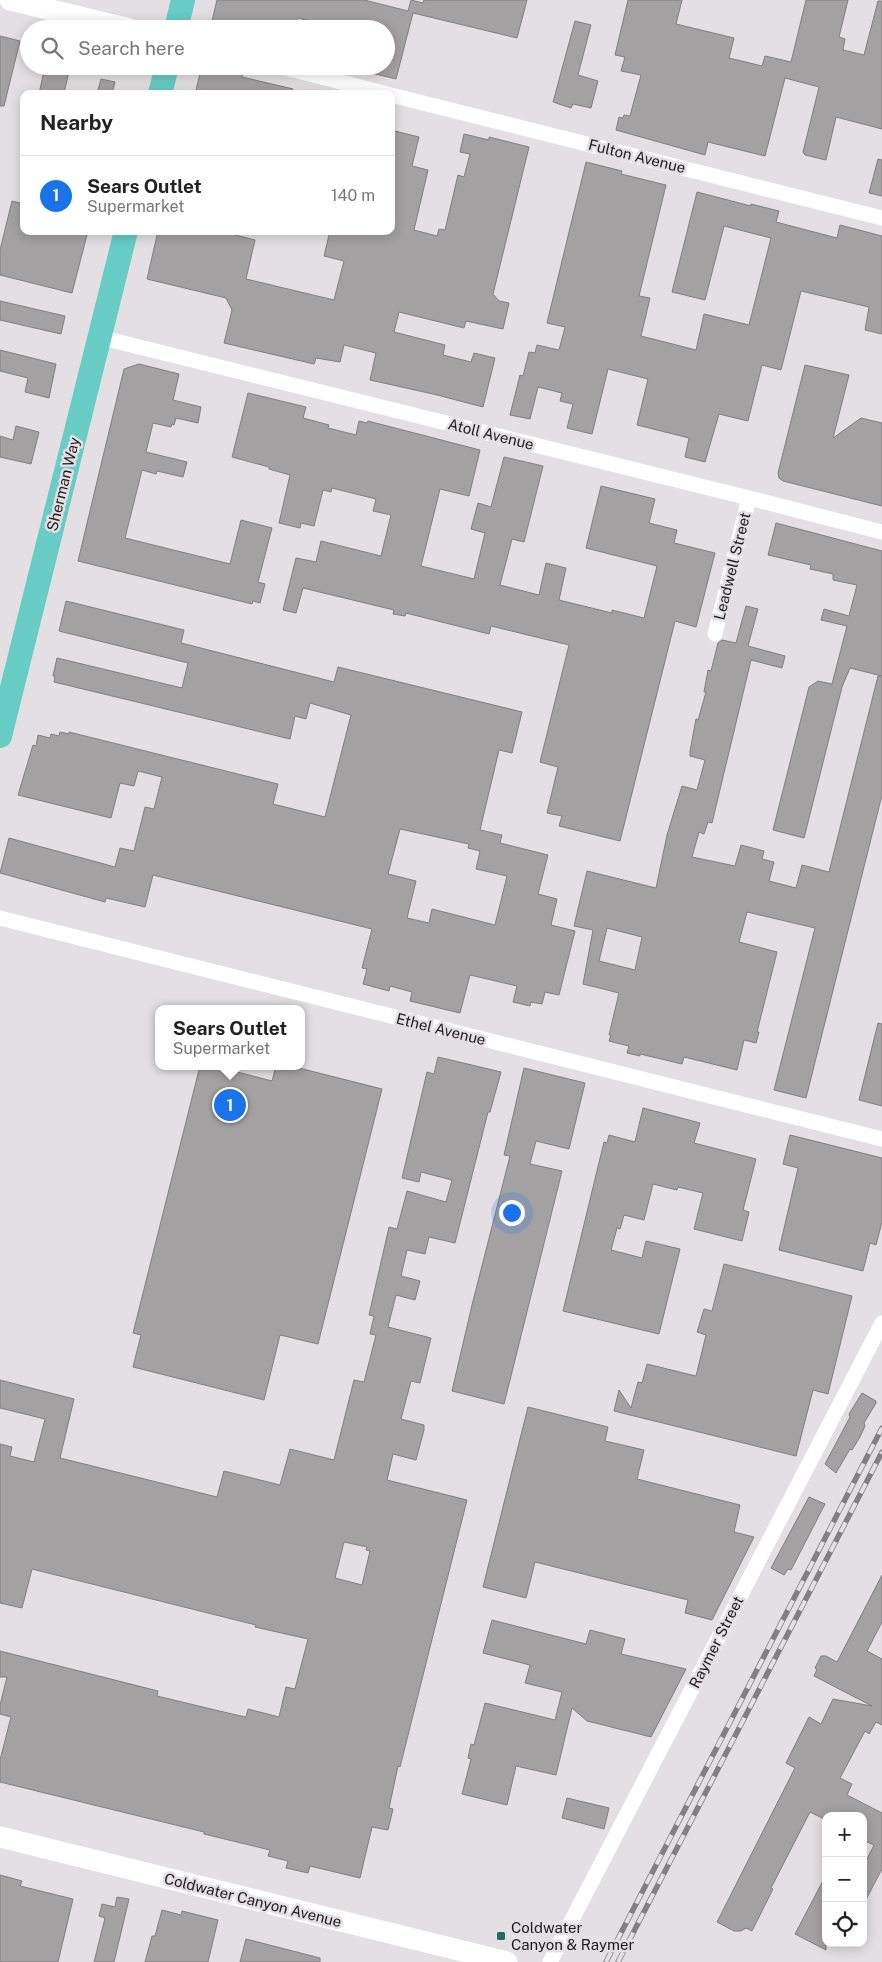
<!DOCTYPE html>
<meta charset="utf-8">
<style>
:root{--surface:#fff;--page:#f6f6f6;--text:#222;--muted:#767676;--line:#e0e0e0;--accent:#1a73e8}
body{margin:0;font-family:"Public Sans",sans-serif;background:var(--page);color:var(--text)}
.controls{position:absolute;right:15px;bottom:15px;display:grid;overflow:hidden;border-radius:10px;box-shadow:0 2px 12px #0003}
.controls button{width:45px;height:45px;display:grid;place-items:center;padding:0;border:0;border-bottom:1px solid var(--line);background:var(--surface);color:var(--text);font:25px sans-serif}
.you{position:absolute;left:511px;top:1212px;width:18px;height:18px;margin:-12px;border:4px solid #fff;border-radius:50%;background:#1a73e8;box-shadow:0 0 0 8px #1a73e833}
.badge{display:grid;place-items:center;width:32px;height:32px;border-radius:50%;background:var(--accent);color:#fff;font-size:16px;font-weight:700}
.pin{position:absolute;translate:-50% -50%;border:2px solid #fff;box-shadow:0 1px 5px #0006}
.popup{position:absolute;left:155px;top:1005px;width:150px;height:65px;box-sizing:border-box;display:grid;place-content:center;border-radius:10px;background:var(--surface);filter:drop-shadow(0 1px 4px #0005);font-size:16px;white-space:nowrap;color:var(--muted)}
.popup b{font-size:19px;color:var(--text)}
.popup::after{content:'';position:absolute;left:50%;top:100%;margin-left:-10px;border:10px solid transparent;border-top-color:var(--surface)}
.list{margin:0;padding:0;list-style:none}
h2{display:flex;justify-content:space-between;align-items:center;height:65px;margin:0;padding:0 20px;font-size:21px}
h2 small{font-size:16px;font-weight:400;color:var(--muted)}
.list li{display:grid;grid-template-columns:32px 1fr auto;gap:15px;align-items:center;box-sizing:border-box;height:80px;padding:0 20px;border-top:1px solid var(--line)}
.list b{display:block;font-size:19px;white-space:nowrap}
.list p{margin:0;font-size:16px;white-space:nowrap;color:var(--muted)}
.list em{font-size:16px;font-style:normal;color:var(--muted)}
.icon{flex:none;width:28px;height:28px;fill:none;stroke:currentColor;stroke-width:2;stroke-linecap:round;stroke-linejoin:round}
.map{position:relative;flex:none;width:882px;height:1962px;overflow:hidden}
.search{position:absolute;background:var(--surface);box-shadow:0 2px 12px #0003;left:20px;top:20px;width:375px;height:55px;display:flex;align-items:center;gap:12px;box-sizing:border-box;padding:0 18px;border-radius:28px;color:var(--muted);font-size:19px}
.panel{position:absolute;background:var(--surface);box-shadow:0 2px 12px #0003;left:20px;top:90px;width:375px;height:145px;border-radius:10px}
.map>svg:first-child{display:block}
</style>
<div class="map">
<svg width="882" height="1962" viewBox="0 0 882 1962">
<rect width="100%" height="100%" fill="#e3dfe2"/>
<g fill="#a4a1a3" stroke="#817e80" fill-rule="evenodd">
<polygon points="217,0 364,0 408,11 411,0 423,3 424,0 527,0 517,38 413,13 396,79 363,71 363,66 386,66 386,29 341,29 298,18 295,29 224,29 225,25 212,21"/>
<polygon points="628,0 682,0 676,24 734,38 729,58 762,66 765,56 791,62 806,0 848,0 839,37 845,39 843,50 864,55 878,1 882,1 882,129 836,117 826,160 805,155 803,152 819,87 785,78 765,156 708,142 705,155 616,130 619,117 623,118 624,115 630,116 641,75 621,71 625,57 615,55"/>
<polygon points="575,21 591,25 578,75 598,81 591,108 573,104 571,108 553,102"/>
<polygon points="0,36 20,41 4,106 0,106"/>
<polygon points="45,66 70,66 64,94 39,94"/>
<polygon points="202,66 212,66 243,74 242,77 293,89 293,94 195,94"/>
<polygon points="101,79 115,82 112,94 97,94"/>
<polygon points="391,130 419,137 412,166 428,170 414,230 437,236 439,229 445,230 458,175 464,177 470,154 460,152 464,134 489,140 489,137 529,147 493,294 499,301 509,303 503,329 466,321 464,328 399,312 394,332 445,345 443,355 471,362 474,353 495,358 483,407 433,394 370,380 376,353 344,345 340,362 316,358 314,364 224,343 232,310 226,298 147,279 158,231 220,231 255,240 246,279 334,300 344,261 324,256 330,231 391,231"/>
<polygon points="878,159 882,160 882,196 869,193"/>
<polygon points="586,162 622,171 621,174 666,185 639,296 650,298 641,336 696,350 704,314 749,325 771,238 724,226 705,300 672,292 697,192 751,206 751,204 779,211 776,222 837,238 840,225 882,236 882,334 865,330 869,307 801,291 781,370 762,365 748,421 719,414 705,462 685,457 689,438 637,425 648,379 608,369 592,434 567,428 573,404 560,401 562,393 538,387 530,419 510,415 520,375 523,376 529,352 535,353 537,345 559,350 565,327 547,323"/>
<polygon points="12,201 24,204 24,231 88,231 72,293 0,275 0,250"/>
<polygon points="0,301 65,316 61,334 0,320"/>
<polygon points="0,350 56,364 49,398 25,392 28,378 0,371"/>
<polygon points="139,364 179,374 173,400 201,407 198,423 176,418 174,425 172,424 171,427 153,423 146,452 187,462 183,477 157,471 156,474 142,470 125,538 230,564 241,520 272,528 258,582 265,584 260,603 253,601 252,604 78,561 124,369"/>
<polygon points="805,365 849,375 833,438 861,418 882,423 882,506 783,481 779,478 778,473"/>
<polygon points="248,393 306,407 303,418 329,425 328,428 356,435 359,421 367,423 368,421 480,450 469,496 440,489 421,566 474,579 485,533 471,529 478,503 491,507 504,457 543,466 524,542 512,539 500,585 539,595 546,563 566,568 559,600 612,613 612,610 644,618 657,566 586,548 601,486 655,499 649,523 677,530 674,543 715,553 696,627 675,621 620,841 559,826 562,816 547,813 558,767 540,762 569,645 491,626 489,634 406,613 405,616 393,614 394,610 303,588 296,613 283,610 296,558 316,562 321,541 381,556 391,515 373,511 376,499 332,488 331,492 323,490 314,526 301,523 300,528 279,523 290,475 269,469 269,467 232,457"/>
<polygon points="16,426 39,432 31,464 0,457 0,436 13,440"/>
<polygon points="776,523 882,551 882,676 850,668 842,687 804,838 773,830 809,687 818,681 832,684 847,626 821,620 824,609 849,616 857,585 833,580 833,574 810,569 811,565 768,555"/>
<path d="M66,601L184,630L181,643L334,682L338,667L522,712L512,753L499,750L480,830L502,835L500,843L548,855L538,894L557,899L551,925L575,931L559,995L545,992L542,1004L531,1002L530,1006L513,1002L517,986L470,975L460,1013L410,1001L412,992L390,986L389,991L363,984L367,969L362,968L372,929L153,875L145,907L106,898L105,902L0,873L9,838L115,867L120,848L134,851L145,807L154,809L162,777L138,771L134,786L120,783L111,818L18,795L33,745L36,746L38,735L50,738L51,734L59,736L60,732L69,734V732L278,784L273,804L325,817L351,715L310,703L306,719L295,716L290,739L54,682L55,676H53L57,658L182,688L188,663L59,631ZM400,829L469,844L468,848L480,851L476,869L507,876L495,925L432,909L429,923L407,918L416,881L388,874Z"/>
<path d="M746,606L758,609L748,646L785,656L782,668L751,660L712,823L708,822L704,834L699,832L692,857L735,866L741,845L764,851L762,859L774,862L769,881L796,888L802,865L829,872L878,676L882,677V795L806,1098L774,1090L815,928L747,912L739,942L777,952L757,1032H759L756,1043L744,1040L737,1070L684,1057L682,1064L640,1054V1056L627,1053L629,1046L609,1041L611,1035H609L619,993L583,984L593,930L574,926L587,871L656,888L667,835L682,786L697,790L705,760L690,756V751L696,719L698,720L706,692H704L708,670L711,671L718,643L722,640L736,643ZM607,928L642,937L635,970L599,961Z"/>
<polygon points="878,1023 882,1024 882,1106 859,1100"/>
<path d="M438,1057L501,1072L490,1112H488L455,1243L429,1237L425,1254L407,1250L401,1276L420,1281L415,1300L396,1295L388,1327L431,1338L420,1383L411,1381L401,1419L424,1425V1430L416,1460L393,1454L387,1480L467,1500L400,1767L398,1766L389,1808L393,1809L388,1830L372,1827L360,1878L310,1866L308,1873L286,1868L288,1861L268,1856L270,1850L204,1834V1832L0,1782V1760L11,1717L0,1714V1705L7,1677H0V1651L158,1691L157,1696L232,1714L246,1717L248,1709L279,1717L286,1687L295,1689L308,1639L255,1627L256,1625L32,1569L22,1608L0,1603V1444L12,1447L10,1456L34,1462L45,1419L0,1408V1380L74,1399L60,1458L217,1497L224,1471L280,1485L290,1449L334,1460L354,1380L364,1382L376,1335L370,1334L374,1316L369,1315L389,1227L397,1229L407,1191L446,1202L452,1180L421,1172L419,1182L402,1178L427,1072L434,1074ZM344,1542L367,1547L366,1550L370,1551L362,1585L335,1578Z"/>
<polygon points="200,1066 214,1066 272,1081 276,1066 291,1066 382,1089 318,1344 280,1335 264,1400 133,1367 141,1335 133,1333"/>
<polygon points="524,1068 585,1083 569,1149 536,1141 530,1164 562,1171 504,1404 452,1391 472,1305 510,1156 504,1155"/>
<polygon points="643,1108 700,1123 694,1143 756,1159 743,1210 749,1212 742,1241 694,1229 703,1193 678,1187 677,1190 653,1184 644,1220 624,1215 620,1229 617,1228 611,1250 642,1258 646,1241 680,1249 659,1334 563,1311 604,1142 607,1143 609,1135 635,1142"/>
<polygon points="790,1135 882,1158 882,1222 876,1245 870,1243 863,1271 779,1250 798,1168 783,1164"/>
<polygon points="724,1264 852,1296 828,1394 813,1390 796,1456 614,1411 619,1390 631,1408 638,1382 642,1383 647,1364 696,1376 706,1335 697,1332 701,1319 704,1309 712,1311"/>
<polygon points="862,1393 876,1401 876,1403 864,1423 865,1426 860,1437 852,1450 850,1449 836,1473 825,1464 850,1417 849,1414"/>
<polygon points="528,1407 608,1427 605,1441 644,1450 637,1479 740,1505 734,1532 754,1537 712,1620 685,1613 688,1600 535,1562 526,1598 483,1587"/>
<polygon points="809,1497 825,1504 791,1570 788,1569 784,1575 771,1568"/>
<polygon points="882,1575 882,1622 867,1651 882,1659 882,1725 876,1722 869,1734 865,1731 840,1778 852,1784 847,1795 882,1813 882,1869 863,1905 863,1867 874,1845 863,1840 863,1816 826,1816 826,1820 810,1812 771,1888 773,1889 752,1931 746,1928 741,1931 734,1931 717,1922 795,1768 786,1763 809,1717 821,1724 833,1699 872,1706 814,1676 817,1669 815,1668 821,1656 826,1656 837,1662"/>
<polygon points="492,1620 586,1644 590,1630 625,1639 621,1654 686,1669 651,1737 587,1721 572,1708 556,1775 516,1766 507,1805 462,1794 471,1759 468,1758 471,1744 474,1745 485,1703 555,1720 562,1692 525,1683 530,1665 483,1653"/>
<polygon points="567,1798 609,1808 604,1829 562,1818"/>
<polygon points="0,1875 22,1881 20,1886 73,1899 58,1962 0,1962"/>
<polygon points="826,1875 826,1950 795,1934"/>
<polygon points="117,1897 129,1899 114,1962 94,1962 105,1918 99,1916 102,1904 115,1907"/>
<polygon points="162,1910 181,1915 182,1911 218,1920 208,1962 145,1962 152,1936 155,1936"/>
<polygon points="246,1939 320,1958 320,1962 240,1962"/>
</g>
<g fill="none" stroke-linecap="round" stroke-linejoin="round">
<g stroke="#fff" stroke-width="15">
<polyline points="278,66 388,94"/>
<polyline points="391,95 882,218"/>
<polyline points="99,337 749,498 882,532"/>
<polyline points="715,634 749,498"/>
<polyline points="0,918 882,1139"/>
<polyline points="550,1962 882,1323"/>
</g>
<g stroke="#fff" stroke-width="21">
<polyline points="10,0 130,29"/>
<polyline points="0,1837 507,1962"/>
</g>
<g stroke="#67cdc5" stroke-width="24">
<polyline points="176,29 183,0"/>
<polyline points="160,94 167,66"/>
<polyline points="0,736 126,231"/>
</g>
<g stroke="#827f81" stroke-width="5.5">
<g id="rail">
<polyline points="606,1962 882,1428"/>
<polyline points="618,1962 882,1452"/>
</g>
</g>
<use href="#rail" stroke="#e3dfe2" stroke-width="4" stroke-dasharray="11" stroke-linecap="butt"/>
</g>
<rect fill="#236c64" stroke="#e3dfe2" stroke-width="2" x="496" y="1931" width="10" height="10" rx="2.5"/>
<g text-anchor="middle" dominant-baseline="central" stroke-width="5" stroke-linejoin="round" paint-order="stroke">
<g font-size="15" fill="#1e1c1d" stroke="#e3dfe2">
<text transform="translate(637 156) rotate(14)">Fulton Avenue</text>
<text transform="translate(491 434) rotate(14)">Atoll Avenue</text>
<text transform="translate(63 484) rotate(-76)">Sherman Way</text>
<text transform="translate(732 566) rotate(-76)">Leadwell Street</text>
<text transform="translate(441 1029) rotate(14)">Ethel Avenue</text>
<text transform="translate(716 1642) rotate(-63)">Raymer Street</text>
<text transform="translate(253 1900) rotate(14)">Coldwater Canyon Avenue</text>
</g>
<g font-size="15" fill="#1e1c1d" stroke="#e3dfe2" text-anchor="start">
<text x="511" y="1927">Coldwater<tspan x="511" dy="17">Canyon &amp; Raymer</tspan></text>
</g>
</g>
</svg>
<div class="controls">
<button>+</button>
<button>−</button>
<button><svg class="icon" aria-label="locate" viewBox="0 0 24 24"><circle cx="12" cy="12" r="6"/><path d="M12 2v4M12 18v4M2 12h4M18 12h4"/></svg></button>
</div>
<div class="you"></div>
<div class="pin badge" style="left:230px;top:1105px">1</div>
<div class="popup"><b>Sears Outlet</b>Supermarket</div>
<div class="search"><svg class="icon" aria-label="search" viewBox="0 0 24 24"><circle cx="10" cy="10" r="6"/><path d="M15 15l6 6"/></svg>Search here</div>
<section class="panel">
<h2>Nearby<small></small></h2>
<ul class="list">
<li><span class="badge">1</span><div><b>Sears Outlet</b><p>Supermarket</p></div><em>140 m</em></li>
</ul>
</section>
</div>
